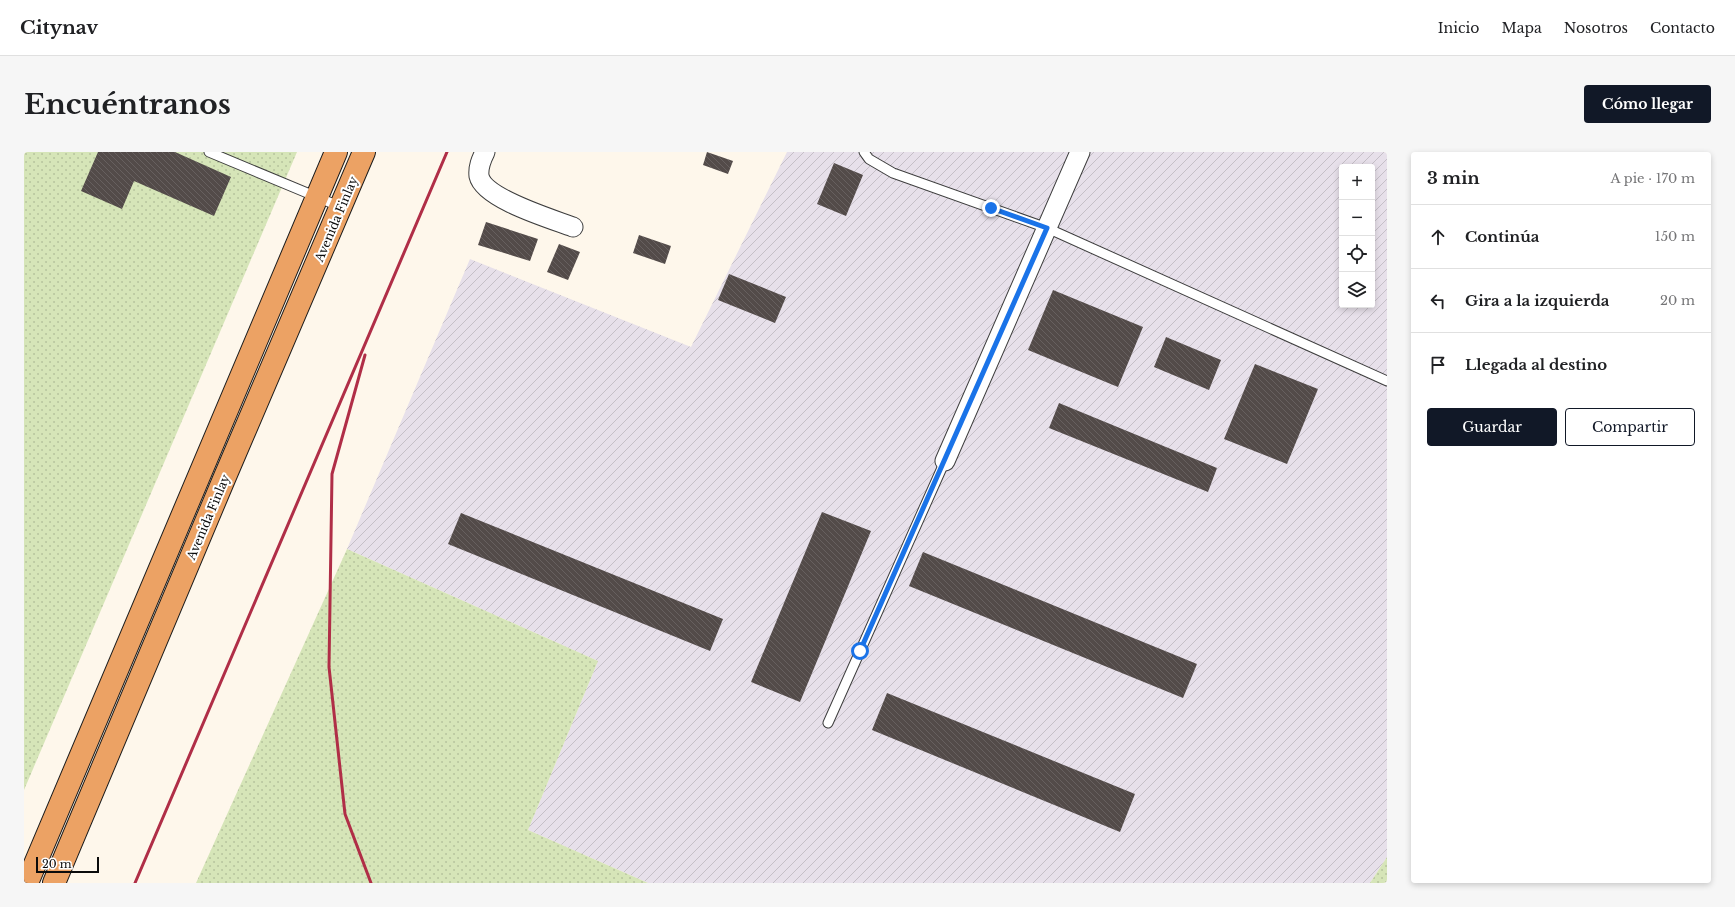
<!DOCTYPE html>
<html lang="es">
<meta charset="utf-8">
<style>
:root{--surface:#fff;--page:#f6f6f6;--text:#202124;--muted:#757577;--line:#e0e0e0;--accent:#111827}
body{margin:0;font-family:"Libre Baskerville",serif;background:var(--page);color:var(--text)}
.controls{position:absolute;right:12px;top:12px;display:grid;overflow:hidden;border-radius:4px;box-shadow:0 2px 6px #0003}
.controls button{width:36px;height:36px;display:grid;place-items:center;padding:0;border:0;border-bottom:1px solid var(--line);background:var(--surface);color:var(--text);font:20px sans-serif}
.scale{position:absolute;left:12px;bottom:10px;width:63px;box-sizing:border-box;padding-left:4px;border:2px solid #0b0b0b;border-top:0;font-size:11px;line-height:14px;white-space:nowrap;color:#0b0b0b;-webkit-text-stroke:3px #fff;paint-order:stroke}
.stop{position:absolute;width:12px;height:12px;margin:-9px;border:3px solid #1a73e8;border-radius:50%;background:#fff}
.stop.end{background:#1a73e8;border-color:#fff;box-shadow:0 1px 4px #0008}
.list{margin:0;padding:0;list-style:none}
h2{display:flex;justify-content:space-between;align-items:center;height:52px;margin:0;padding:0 16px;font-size:17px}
h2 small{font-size:13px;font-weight:400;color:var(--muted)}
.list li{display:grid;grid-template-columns:26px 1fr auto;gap:12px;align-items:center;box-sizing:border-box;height:64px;padding:0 16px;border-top:1px solid var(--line)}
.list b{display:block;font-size:15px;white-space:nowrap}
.list em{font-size:13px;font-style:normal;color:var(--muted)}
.actions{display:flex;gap:8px;padding:12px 16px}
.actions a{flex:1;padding:9px 0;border:1px solid var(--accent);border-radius:4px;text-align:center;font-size:14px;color:var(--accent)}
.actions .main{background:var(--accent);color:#fff}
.icon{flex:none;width:22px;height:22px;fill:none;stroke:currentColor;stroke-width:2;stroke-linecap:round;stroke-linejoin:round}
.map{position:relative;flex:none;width:1363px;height:731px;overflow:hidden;border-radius:4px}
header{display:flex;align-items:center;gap:24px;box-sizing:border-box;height:56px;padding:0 20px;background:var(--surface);border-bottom:1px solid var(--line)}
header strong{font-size:19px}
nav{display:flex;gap:22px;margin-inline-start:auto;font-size:14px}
.intro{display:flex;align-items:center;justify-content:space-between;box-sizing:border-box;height:96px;padding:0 24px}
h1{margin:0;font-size:28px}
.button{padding:10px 18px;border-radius:4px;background:var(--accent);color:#fff;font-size:14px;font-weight:700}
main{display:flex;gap:24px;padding:0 24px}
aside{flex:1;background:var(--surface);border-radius:4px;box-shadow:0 2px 6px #0003}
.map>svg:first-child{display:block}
</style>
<header>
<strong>Citynav</strong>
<nav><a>Inicio</a><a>Mapa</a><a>Nosotros</a><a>Contacto</a></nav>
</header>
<div class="intro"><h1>Encuéntranos</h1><a class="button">Cómo llegar</a></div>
<main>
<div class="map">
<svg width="1363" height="731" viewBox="0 0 1363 731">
<defs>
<pattern id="industrial-furrows" width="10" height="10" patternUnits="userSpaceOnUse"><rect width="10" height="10" fill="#e7e0ea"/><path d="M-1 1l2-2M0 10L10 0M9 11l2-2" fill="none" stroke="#c5bfc7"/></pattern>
<pattern id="grass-dots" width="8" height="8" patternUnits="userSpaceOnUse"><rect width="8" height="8" fill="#d6e5b8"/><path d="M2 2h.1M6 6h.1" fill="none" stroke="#b6c39d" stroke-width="1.8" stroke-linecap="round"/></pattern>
<pattern id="building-back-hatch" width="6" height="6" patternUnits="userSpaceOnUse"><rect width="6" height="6" fill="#534b49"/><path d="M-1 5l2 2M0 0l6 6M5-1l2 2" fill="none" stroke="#67605f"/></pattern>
</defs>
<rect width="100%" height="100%" fill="#fef7eb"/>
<path fill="url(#industrial-furrows)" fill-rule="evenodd" d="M763,0H1363V705L1346,731H624L504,678L574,509L323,397L446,107L667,195ZM1318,15H1348V153H1318Z"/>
<g fill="url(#grass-dots)">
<polygon points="0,0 273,0 0,638"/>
<polygon points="323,397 574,509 504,678 624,731 172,731"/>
<polygon points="1363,705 1363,731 1346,731"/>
</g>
<g fill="url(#building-back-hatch)">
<polygon points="74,0 151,0 207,25 190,64 110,29 98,57 57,39"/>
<polygon points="683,0 709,9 704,22 679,13"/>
<polygon points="810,11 839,23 822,64 793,52"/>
<polygon points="462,70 514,87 506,109 454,93"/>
<polygon points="615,83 647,94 641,112 609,101"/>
<polygon points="535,92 556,100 544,128 523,120"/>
<polygon points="705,122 762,145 751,171 694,148"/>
<polygon points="1029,138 1119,175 1094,235 1004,198"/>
<polygon points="1142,185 1197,208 1185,238 1130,215"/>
<polygon points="1231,212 1294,237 1263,312 1200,287"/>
<polygon points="1035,251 1193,316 1184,340 1025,276"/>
<polygon points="798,360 847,379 776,550 727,530"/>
<polygon points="437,361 699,467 686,499 424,392"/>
<polygon points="899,400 1173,512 1159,546 885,434"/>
<polygon points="863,541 1111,642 1096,680 848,578"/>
</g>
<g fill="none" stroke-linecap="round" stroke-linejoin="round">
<g stroke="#3e3e3e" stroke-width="11">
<g id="service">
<polyline points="185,0 317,55"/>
<polyline points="840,0 845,7 869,21 1023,76 1363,229"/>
<polyline points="804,571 921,309"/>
</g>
</g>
<g stroke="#3e3e3e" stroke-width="21">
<g id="minor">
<path d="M461,0C457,8 454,15 455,24C460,47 528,67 549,75"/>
<polyline points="921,309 1056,0"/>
</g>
</g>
<g stroke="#1c1c1c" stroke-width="24">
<g id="trunk">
<polyline points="3,731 312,0"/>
<polyline points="30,731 200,327 340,0"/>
</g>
</g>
<use href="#service" stroke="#fff" stroke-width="9"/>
<use href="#minor" stroke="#fff" stroke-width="19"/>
<use href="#trunk" stroke="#eca264" stroke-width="22"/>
<g stroke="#b02e47" stroke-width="3">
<polyline points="341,203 308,322 305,515 321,662 347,731"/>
<polyline points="111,731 423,0"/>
</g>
</g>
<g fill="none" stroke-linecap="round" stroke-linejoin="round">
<polyline stroke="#1a73e8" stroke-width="5" points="836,499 1023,76 967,56"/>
</g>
<g text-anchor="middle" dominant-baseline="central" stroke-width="4" stroke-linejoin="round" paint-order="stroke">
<g font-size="12" fill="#0b0b0b" stroke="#fff">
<text transform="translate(312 67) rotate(-67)">Avenida Finlay</text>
<text transform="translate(184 365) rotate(-67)">Avenida Finlay</text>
</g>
</g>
</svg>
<div class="controls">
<button>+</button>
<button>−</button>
<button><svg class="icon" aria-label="locate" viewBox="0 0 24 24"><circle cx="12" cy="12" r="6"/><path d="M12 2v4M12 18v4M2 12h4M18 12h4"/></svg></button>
<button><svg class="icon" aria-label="layers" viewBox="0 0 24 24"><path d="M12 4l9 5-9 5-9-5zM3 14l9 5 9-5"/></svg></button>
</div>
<div class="scale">20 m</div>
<div class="stop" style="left:836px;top:499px"></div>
<div class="stop end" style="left:967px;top:56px"></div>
</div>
<aside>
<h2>3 min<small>A pie · 170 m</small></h2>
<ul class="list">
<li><svg class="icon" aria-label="ahead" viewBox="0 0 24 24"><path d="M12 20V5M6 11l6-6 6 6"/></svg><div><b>Continúa</b></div><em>150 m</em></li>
<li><svg class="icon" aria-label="left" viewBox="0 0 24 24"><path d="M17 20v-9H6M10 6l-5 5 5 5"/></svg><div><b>Gira a la izquierda</b></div><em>20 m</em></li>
<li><svg class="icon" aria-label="arrive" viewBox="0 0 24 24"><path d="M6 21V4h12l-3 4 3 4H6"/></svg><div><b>Llegada al destino</b></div></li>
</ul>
<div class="actions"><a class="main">Guardar</a><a>Compartir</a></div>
</aside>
</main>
